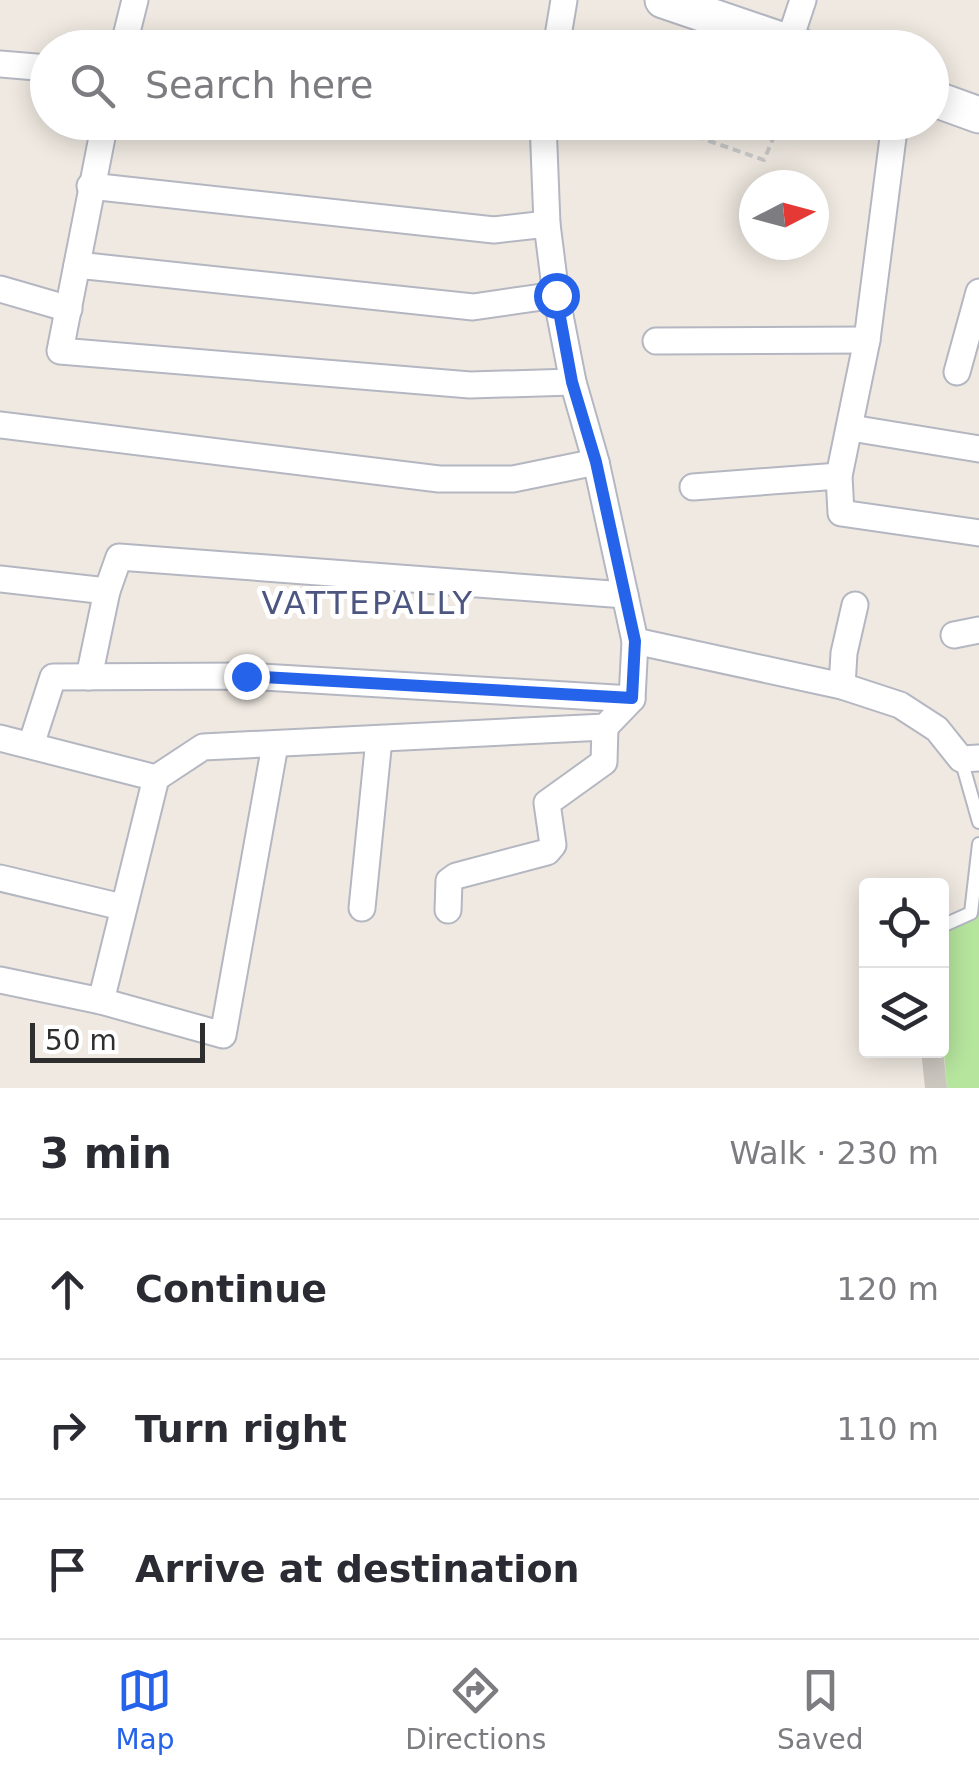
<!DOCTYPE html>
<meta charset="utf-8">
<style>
:root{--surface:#fff;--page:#f2f2f3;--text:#2b2b33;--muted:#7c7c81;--line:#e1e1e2;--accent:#2563eb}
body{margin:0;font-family:"DejaVu Sans",sans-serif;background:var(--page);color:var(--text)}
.controls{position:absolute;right:30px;bottom:30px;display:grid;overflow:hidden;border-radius:10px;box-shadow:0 5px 25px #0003}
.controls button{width:90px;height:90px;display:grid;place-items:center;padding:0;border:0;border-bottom:2px solid var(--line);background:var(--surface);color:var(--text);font:50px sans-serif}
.compass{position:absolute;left:739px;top:170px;width:90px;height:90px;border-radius:50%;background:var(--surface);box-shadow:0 5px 25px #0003;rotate:84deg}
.scale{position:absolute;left:30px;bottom:25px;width:175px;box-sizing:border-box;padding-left:10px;border:5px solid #2e2e2e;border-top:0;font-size:28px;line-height:35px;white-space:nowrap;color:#2e2e2e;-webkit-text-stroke:8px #fff;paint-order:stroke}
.stop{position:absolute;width:30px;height:30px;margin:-22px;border:8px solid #2563eb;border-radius:50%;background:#fff}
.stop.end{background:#2563eb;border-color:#fff;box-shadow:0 2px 10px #0008}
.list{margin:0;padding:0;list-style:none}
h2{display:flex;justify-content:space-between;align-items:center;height:130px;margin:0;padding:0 40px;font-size:42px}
h2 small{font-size:32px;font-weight:400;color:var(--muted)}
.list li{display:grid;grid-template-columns:65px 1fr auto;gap:30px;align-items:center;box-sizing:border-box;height:140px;padding:0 40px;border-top:2px solid var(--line)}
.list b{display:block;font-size:38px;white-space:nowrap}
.list em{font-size:32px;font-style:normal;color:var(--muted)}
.icon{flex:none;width:55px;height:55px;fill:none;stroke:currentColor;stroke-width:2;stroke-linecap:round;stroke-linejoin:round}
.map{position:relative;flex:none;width:979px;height:1088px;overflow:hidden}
.search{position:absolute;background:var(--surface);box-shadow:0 5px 25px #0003;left:30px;right:30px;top:30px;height:110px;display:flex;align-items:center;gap:25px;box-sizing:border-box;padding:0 35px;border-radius:55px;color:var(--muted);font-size:38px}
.sheet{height:550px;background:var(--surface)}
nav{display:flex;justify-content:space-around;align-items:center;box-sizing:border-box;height:140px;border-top:2px solid var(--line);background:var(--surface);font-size:28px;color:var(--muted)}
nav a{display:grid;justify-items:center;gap:5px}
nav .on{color:var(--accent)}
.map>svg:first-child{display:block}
</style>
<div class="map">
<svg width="979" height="1088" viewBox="0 0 979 1088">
<rect width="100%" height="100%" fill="#efe9e1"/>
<polygon fill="#b6e59e" points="979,892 979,1088 947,1088 942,1030 942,933 964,917"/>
<polygon fill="#cbc7bf" points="921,1050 943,1050 947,1088 925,1088"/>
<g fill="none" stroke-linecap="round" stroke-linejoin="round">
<g stroke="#b4b7c1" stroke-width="16">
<g id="lane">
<polyline points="961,759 979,822"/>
<polyline points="942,926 971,913 979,844"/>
</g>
</g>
<g stroke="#b4b7c1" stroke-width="29">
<g id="street">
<polyline points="789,42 803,0"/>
<polyline points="123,48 135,0"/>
<polyline points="556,48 564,0"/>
<polyline points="0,64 48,68"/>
<polyline points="105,122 60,351 470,385 573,382"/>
<polyline points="543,122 547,224 556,295 573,382 596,462 635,641 842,686 900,705 937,729 961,759 979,758"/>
<polyline points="895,122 867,340 839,476 841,513 979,533"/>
<polyline points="90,186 494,230 547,224"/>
<polyline points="77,265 473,307 556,295"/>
<polyline points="0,289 69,309"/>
<polyline points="656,341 867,340"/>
<polyline points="957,372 979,292"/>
<polyline points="0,425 439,479 513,479 596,462"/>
<polyline points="851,428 979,449"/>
<polyline points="693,487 839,476"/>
<polyline points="0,579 107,591 119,557 625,595"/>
<polyline points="954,635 979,630"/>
<polyline points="89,677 107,591"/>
<polyline points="842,686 844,653 855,605"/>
<polyline points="0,738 156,778 203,747 605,727 632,699 635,641"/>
<polyline points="31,745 53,677 246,676 632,699"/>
<polyline points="0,878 122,907"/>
<polyline points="362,908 379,739"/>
<polyline points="448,910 449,881 456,876 547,852 553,845 547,803 604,762 605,727"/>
<polyline points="0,980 101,1001 223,1035 275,745"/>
<polyline points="101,1001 156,778"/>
</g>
</g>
<g stroke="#b4b7c1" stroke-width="39">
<g id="secondary">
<polyline points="663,0 804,48"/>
<polyline points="932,98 979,115"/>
</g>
</g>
<polyline stroke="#c9c9c9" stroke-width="4" stroke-dasharray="8 5" stroke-linecap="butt" points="645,126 692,135 764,160 780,122"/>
<use href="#lane" stroke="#fff" stroke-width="12"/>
<use href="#street" stroke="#fff" stroke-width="25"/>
<use href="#secondary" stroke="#fff" stroke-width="35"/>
</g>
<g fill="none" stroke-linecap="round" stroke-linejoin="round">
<polyline stroke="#2563eb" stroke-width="12" points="246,676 632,698 635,641 596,462 572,382 556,295"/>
</g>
<g text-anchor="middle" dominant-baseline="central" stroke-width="10" stroke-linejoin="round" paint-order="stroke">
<g font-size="32" letter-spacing="2.5" fill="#4d5680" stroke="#fff">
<text x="368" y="603">VATTEPALLY</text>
</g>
</g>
</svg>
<div class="controls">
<button><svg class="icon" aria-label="locate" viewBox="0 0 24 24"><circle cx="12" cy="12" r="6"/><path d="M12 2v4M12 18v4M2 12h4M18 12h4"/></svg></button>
<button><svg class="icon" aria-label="layers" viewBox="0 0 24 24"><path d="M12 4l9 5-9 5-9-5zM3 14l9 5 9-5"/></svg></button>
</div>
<svg class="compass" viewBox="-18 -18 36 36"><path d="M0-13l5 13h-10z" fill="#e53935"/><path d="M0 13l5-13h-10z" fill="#7c7c81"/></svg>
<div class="scale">50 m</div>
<div class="stop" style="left:556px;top:295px"></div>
<div class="stop end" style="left:246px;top:676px"></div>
<div class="search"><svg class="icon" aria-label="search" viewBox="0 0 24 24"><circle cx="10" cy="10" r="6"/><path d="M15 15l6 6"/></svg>Search here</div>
</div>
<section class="sheet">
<h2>3 min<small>Walk · 230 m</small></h2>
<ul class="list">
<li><svg class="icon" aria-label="ahead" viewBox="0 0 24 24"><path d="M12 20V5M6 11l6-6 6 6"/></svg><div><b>Continue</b></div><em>120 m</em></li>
<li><svg class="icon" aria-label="right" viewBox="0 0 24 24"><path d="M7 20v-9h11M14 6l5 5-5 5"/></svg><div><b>Turn right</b></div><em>110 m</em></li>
<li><svg class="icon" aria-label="arrive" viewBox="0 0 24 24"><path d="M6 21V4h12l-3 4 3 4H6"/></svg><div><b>Arrive at destination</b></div></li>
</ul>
</section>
<nav>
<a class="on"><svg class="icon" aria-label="map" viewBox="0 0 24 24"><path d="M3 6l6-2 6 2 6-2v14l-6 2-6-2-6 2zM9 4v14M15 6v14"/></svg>Map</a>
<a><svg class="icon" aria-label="directions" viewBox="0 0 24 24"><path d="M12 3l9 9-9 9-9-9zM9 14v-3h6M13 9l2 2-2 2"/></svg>Directions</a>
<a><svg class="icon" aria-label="saved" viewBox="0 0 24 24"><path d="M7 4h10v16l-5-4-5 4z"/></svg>Saved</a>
</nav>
